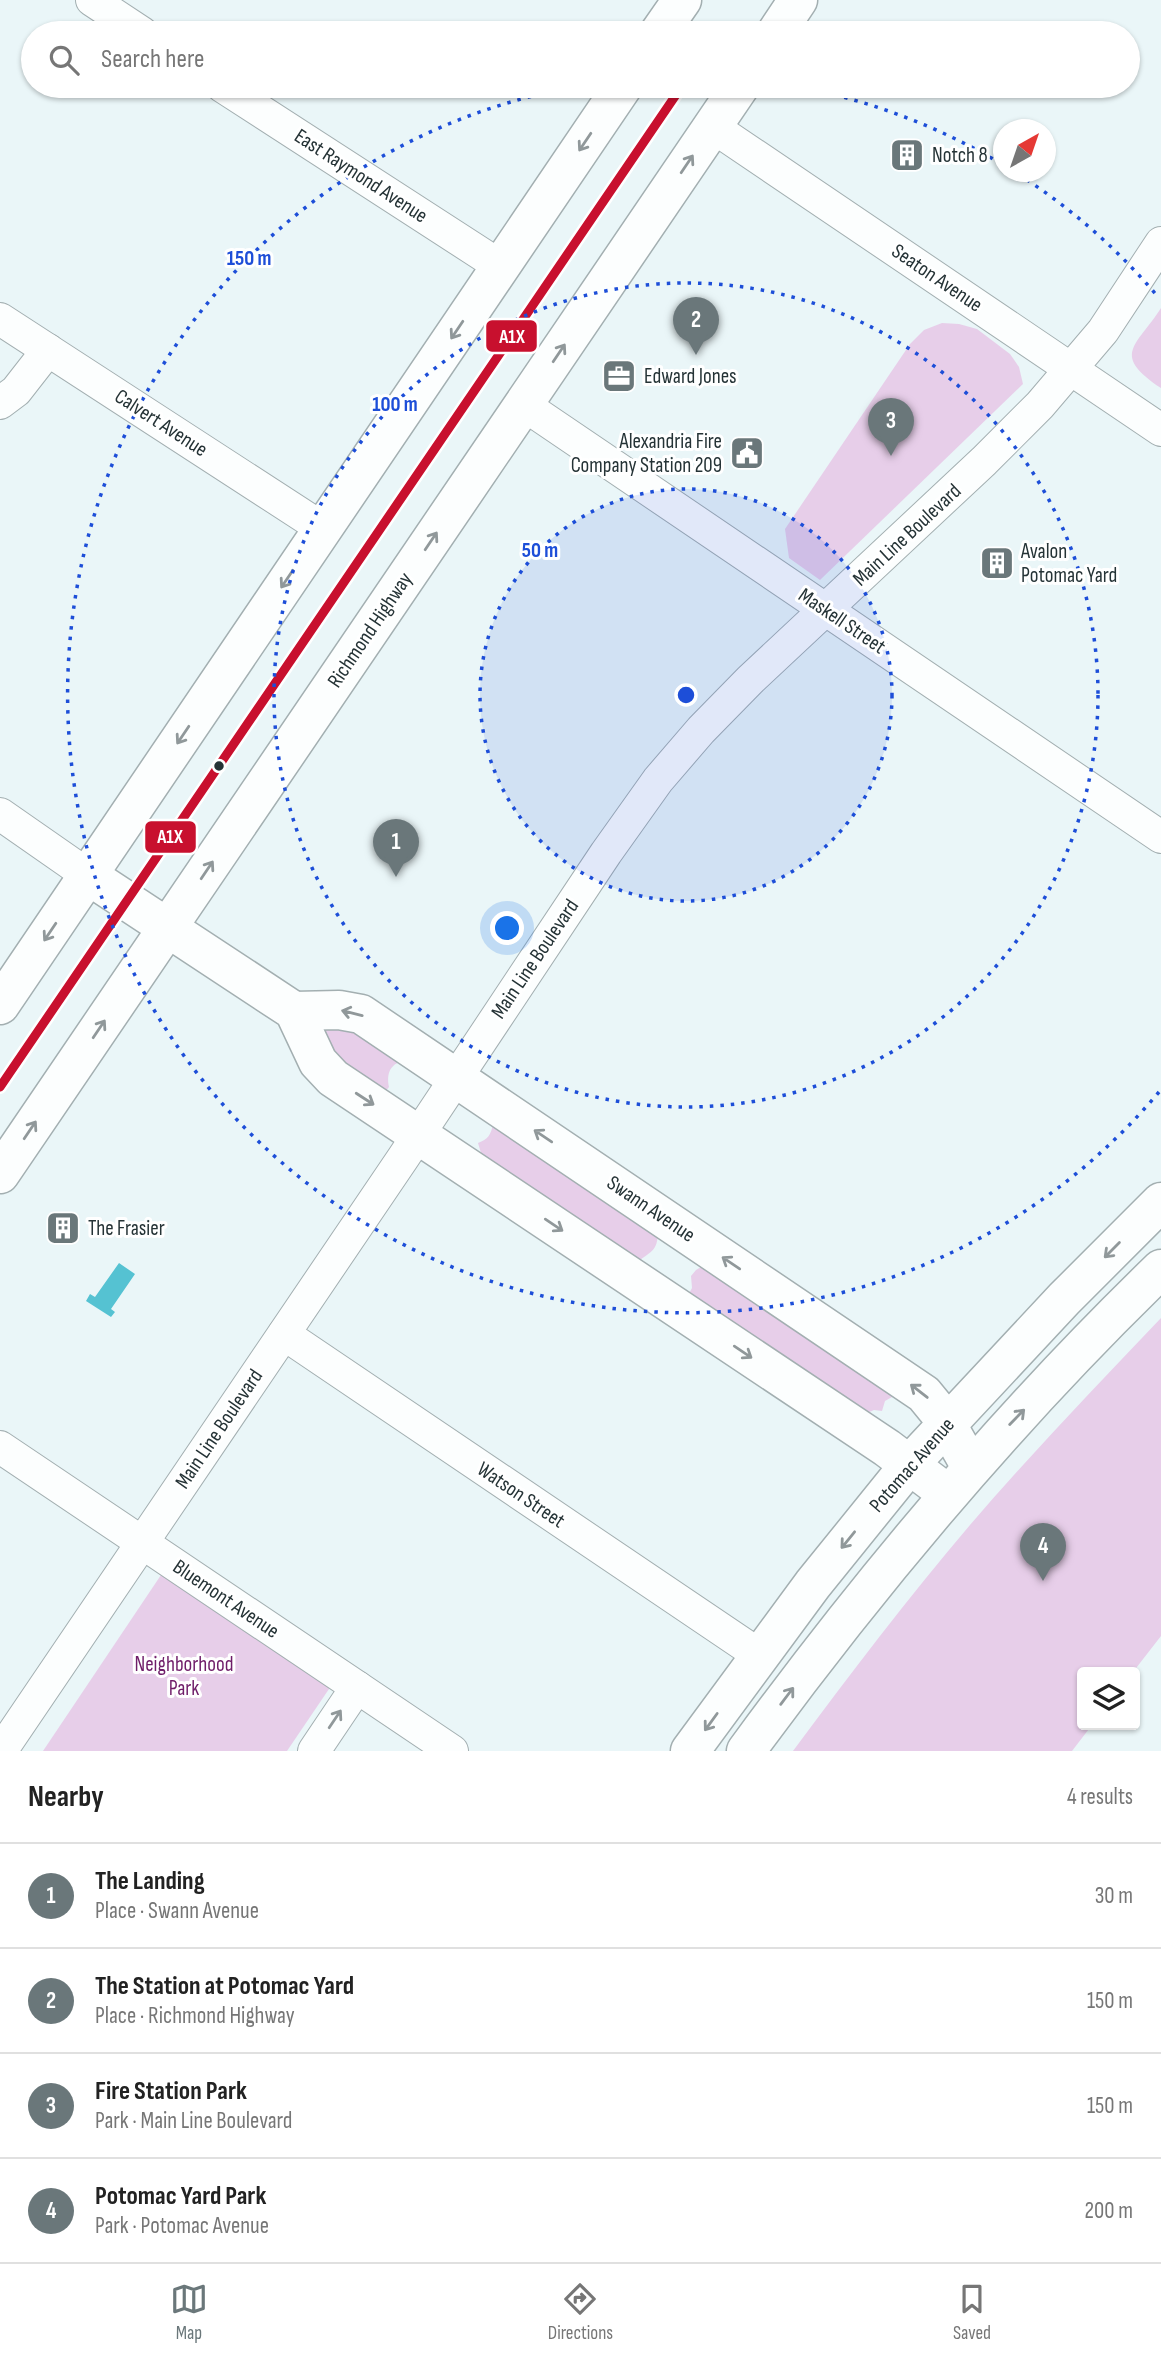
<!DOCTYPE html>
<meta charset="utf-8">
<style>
:root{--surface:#fff;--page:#f2f2f2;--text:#222;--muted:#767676;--line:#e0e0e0;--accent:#6a777a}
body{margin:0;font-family:"Sofia Sans Condensed",sans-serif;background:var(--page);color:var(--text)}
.controls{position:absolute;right:21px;bottom:21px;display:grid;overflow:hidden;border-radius:7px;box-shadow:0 2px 5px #0004}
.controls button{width:63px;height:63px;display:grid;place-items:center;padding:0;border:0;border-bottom:2px solid var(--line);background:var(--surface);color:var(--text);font:35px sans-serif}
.compass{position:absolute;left:993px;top:119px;width:63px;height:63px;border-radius:50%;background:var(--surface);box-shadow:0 2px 5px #0004;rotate:40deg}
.you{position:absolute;left:508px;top:929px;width:24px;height:24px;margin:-18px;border:5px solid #fff;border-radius:50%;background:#1a73e8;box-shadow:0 0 0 10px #1a73e833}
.badge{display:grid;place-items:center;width:46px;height:46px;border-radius:50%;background:var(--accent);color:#fff;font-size:23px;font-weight:700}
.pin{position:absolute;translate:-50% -58px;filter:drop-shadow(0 2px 4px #0008)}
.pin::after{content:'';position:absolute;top:37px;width:24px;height:21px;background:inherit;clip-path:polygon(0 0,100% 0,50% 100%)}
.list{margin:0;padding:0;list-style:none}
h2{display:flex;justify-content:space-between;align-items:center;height:91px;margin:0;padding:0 28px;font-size:30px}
h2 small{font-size:23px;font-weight:400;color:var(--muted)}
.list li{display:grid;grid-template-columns:46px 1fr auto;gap:21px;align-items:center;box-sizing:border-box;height:105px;padding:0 28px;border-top:2px solid var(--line)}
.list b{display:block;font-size:26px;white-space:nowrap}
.list p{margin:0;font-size:23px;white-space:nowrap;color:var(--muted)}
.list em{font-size:23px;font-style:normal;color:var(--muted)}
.icon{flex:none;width:38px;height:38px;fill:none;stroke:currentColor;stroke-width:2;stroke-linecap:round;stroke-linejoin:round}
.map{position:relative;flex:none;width:1161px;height:1751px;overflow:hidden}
.search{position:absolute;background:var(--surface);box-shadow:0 2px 5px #0004;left:21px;right:21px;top:21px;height:77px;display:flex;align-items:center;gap:18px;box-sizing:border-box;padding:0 24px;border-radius:38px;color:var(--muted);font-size:26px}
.sheet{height:511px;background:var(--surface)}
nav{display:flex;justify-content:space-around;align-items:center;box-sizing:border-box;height:98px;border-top:2px solid var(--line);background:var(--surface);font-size:19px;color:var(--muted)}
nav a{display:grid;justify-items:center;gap:4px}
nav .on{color:var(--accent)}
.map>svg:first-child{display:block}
</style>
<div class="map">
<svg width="1161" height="1751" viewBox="0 0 1161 1751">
<rect width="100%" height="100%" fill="#eaf6f8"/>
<g fill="#e7cee9">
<path d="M1161,308V388C1110,354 1137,346 1161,308Z"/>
<polygon points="942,323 959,324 977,329 1010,354 1019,367 1023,384 820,580 789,558 785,529 910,344 924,330"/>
<path d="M326,1016L406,1060C391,1063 386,1072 389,1087L383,1094L334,1062L321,1020Z"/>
<path d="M493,1124L658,1230C658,1253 650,1251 635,1264L478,1158L481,1153L478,1143C488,1139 491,1135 493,1124Z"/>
<polygon points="706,1264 890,1388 892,1397 885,1401 882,1411 874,1410 867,1413 686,1299 692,1288 691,1276 696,1270"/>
<path d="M1161,1318V1636L1133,1672H1082V1725H1092L1072,1751H793C850,1674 908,1598 970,1525C1031,1454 1096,1386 1161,1318Z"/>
<polygon points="163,1572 331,1686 287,1751 43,1751"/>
</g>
<polygon fill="#55c2d2" points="119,1263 135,1274 111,1309 115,1312 111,1317 86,1301 90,1294 95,1297"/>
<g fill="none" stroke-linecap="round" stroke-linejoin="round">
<g stroke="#a3afb1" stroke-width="34">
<g id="street">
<polyline points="92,0 142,33"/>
<polyline points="222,86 500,266"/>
<polyline points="713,127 1161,430"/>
<polyline points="0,319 322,528"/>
<polyline points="0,403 16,391 48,350"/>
<polyline points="524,405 1161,837"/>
<polyline points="0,814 89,876"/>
<polyline points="284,1334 759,1655"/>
<polyline points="0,1447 452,1751"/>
<polyline points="1,1751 403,1158 606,853 658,780 701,730 750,680 984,461 1040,405 1103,331 1161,243"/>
<polyline points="314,1751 357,1687"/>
</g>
</g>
<g stroke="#a3afb1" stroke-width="41">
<g id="secondary">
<polyline points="89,876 294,1011 318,1062 333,1078 887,1448 948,1494"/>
<polyline points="294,1011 339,1010 361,1014 924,1394 942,1416 971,1467"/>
<polyline points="690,1751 813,1584 910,1464 1064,1299 1161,1202"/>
<path d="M746,1751C872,1579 1008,1417 1161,1269"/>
</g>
</g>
<g stroke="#a3afb1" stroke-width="41">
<g id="highway">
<polyline points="659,33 682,0"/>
<polyline points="776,33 798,0"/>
<polyline points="0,1005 623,86"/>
<polyline points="0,1174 740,86"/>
</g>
</g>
<use href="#street" stroke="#fcfefe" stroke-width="32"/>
<use href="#secondary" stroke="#fcfefe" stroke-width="38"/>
<use href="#highway" stroke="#fcfefe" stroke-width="38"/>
<g stroke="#fff" stroke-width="14">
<polyline id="bus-1" points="0,1087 682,86"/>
</g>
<use href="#bus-1" stroke="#c8102e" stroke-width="9"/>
</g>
<defs><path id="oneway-shaft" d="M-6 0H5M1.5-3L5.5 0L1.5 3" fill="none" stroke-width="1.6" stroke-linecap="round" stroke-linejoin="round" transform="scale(1.75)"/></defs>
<g stroke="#90989a">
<use href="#oneway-shaft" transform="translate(585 142) rotate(124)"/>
<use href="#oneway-shaft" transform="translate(687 164) rotate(-56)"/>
<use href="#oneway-shaft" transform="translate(457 330) rotate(124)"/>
<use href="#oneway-shaft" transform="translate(559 353) rotate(-56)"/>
<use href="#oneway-shaft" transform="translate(431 541) rotate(-56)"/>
<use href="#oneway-shaft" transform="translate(287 579) rotate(124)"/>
<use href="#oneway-shaft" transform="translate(183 735) rotate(124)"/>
<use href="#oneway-shaft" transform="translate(207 870) rotate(-56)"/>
<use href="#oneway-shaft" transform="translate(50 932) rotate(124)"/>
<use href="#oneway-shaft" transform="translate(352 1013) rotate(-166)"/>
<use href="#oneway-shaft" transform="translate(99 1029) rotate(-56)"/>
<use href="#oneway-shaft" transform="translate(365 1099) rotate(33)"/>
<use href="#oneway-shaft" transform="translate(30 1130) rotate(-56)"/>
<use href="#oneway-shaft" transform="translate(543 1136) rotate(-146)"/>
<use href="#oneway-shaft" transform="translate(554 1225) rotate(34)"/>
<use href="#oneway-shaft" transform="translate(1112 1250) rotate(135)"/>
<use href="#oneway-shaft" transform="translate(731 1263) rotate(-146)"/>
<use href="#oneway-shaft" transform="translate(743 1352) rotate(34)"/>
<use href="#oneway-shaft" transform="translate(919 1391) rotate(-142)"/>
<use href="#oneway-shaft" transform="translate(1017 1417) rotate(-46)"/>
<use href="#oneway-shaft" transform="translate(848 1540) rotate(129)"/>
<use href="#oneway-shaft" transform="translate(787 1696) rotate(-53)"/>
<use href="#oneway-shaft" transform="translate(335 1719) rotate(-56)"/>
<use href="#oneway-shaft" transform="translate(711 1722) rotate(126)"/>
</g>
<circle cx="686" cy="695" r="206" fill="#1d4ed8" fill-opacity=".12"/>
<g fill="none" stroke="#1d4ed8" stroke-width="3.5" stroke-dasharray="3.5 7">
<circle cx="686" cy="695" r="206"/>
<circle cx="686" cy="695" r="412"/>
<path d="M1159 1092A618 618 0 1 1 579 86M793 86A618 618 0 0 1 1000 163M1018 174A618 618 0 0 1 1159 298"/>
</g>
<defs>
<g id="building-square" transform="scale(1.75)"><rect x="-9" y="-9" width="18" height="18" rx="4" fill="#6a777a" stroke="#fff"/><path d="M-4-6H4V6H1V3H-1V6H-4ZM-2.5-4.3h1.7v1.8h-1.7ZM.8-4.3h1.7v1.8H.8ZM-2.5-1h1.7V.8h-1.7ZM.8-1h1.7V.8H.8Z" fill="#fff"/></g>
<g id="office-square" transform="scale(1.75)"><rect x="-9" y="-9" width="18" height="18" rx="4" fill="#6a777a" stroke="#fff"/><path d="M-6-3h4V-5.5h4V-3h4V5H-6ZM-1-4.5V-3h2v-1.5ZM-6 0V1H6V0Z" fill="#fff"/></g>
<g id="civic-square" transform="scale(1.75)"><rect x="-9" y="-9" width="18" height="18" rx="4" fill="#6a777a" stroke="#fff"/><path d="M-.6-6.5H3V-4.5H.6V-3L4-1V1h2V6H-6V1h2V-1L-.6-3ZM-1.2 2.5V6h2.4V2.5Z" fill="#fff"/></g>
</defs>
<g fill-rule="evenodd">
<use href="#building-square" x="907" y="155"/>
<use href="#office-square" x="619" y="376"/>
<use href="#civic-square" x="747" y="453"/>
<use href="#building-square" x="997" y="563"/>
<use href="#building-square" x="63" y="1228"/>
</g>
<circle fill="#253336" stroke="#fff" stroke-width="2.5" cx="219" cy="766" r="6"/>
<g text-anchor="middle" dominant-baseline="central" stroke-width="6" stroke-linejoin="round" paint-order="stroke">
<g font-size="21" fill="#253336" stroke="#fff" text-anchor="start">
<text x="932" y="155">Notch 8</text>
<text x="644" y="376">Edward Jones</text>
<text x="722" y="441" text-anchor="end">Alexandria Fire<tspan x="722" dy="24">Company Station 209</tspan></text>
<text x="1021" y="551">Avalon<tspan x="1021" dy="24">Potomac Yard</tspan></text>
<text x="88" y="1228">The Frasier</text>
</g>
<g font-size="21" fill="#253336" stroke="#fff">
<text transform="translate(361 176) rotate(33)">East Raymond Avenue</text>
<text transform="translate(937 278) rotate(34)">Seaton Avenue</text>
<text transform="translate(161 423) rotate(33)">Calvert Avenue</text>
<text transform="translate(907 535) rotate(-43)">Main Line Boulevard</text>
<text transform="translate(842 621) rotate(34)">Maskell Street</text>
<text transform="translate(370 630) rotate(-56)">Richmond Highway</text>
<text transform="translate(535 959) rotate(-56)">Main Line Boulevard</text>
<text transform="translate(651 1209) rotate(34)">Swann Avenue</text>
<text transform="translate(219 1429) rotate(-56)">Main Line Boulevard</text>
<text transform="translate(912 1465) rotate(-49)">Potomac Avenue</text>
<text transform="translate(521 1495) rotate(34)">Watson Street</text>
<text transform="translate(226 1599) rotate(34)">Bluemont Avenue</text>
</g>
<g font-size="21" fill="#6f1d69" stroke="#fff">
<text x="184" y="1664">Neighborhood<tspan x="184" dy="24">Park</tspan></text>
</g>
</g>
<circle cx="686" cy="695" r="10" fill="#1d4ed8" stroke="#fff" stroke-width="3.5"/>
<g font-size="21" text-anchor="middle" font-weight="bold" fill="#1d4ed8" stroke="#fff" stroke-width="6" stroke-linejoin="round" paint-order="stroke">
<text x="249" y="265">150 m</text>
<text x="395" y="411">100 m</text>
<text x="540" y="557">50 m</text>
</g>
<g stroke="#fff" stroke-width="2.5">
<rect x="485" y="319" width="53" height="34" rx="7" fill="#c8102e"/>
<rect x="144" y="820" width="53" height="34" rx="7" fill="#c8102e"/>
</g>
<g font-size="19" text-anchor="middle" font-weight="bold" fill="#fff">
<text x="512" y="343">A1X</text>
<text x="170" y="843">A1X</text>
</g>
</svg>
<div class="controls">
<button><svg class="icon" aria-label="layers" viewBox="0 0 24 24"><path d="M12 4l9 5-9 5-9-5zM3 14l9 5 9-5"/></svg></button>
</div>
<svg class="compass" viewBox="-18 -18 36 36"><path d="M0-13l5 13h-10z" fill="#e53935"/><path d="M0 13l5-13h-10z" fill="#767676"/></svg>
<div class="you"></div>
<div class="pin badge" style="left:396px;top:877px">1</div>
<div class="pin badge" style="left:696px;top:355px">2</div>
<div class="pin badge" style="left:891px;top:456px">3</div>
<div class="pin badge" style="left:1043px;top:1581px">4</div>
<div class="search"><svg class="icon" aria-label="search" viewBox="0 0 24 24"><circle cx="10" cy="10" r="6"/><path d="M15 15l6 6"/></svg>Search here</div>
</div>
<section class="sheet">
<h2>Nearby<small>4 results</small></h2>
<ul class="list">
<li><span class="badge">1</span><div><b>The Landing</b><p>Place · Swann Avenue</p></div><em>30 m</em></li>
<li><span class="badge">2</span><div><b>The Station at Potomac Yard</b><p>Place · Richmond Highway</p></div><em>150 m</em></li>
<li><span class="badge">3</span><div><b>Fire Station Park</b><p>Park · Main Line Boulevard</p></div><em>150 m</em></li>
<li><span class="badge">4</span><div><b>Potomac Yard Park</b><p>Park · Potomac Avenue</p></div><em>200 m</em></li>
</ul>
</section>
<nav>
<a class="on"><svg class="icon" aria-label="map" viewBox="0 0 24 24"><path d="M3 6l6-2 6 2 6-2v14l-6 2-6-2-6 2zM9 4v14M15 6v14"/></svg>Map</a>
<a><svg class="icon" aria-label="directions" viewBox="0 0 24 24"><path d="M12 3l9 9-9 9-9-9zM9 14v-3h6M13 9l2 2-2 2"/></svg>Directions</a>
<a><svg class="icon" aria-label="saved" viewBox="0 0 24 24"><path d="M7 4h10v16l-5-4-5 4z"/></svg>Saved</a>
</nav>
